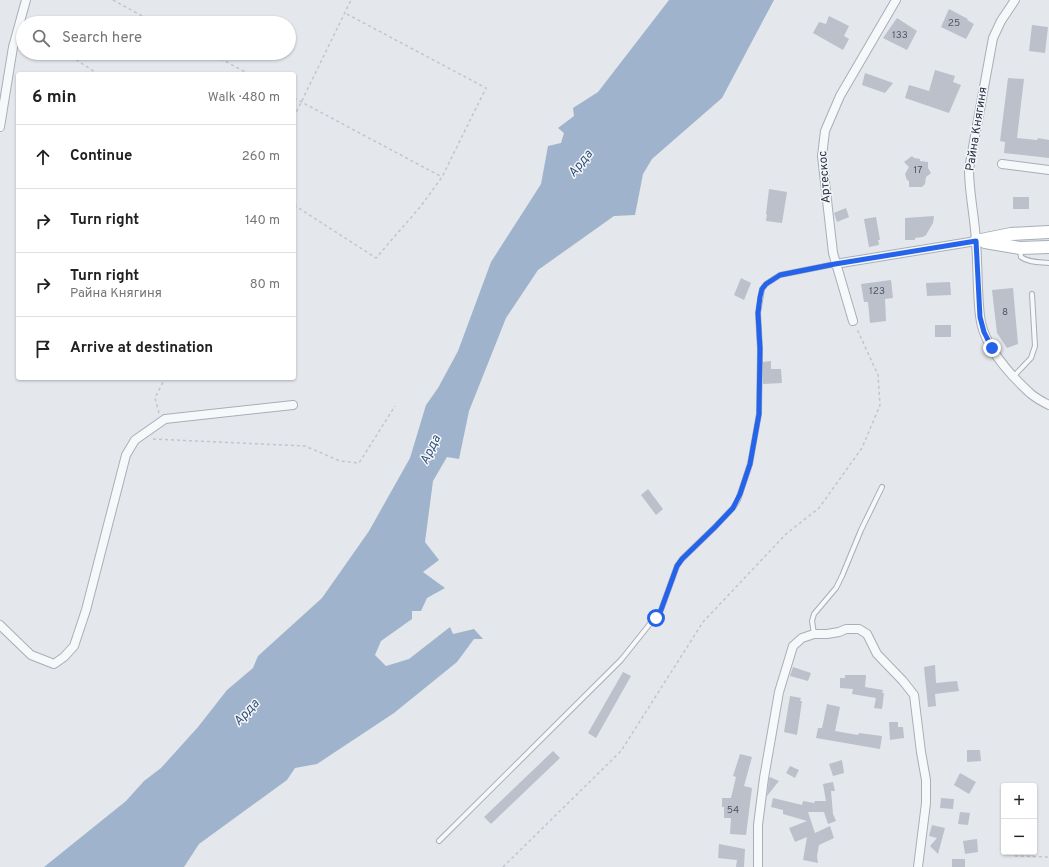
<!DOCTYPE html>
<meta charset="utf-8">
<style>
:root{--surface:#fff;--page:#f6f6f6;--text:#222;--muted:#767676;--line:#e0e0e0}
body{margin:0;font-family:Overpass,sans-serif;background:var(--page);color:var(--text)}
.controls{position:absolute;right:12px;bottom:12px;display:grid;overflow:hidden;border-radius:4px;box-shadow:0 1px 3px #0004}
.controls button{width:36px;height:36px;display:grid;place-items:center;padding:0;border:0;border-bottom:1px solid var(--line);background:var(--surface);color:var(--text);font:20px sans-serif}
.stop{position:absolute;width:12px;height:12px;margin:-9px;border:3px solid #2563eb;border-radius:50%;background:#fff}
.stop.end{background:#2563eb;border-color:#fff;box-shadow:0 1px 4px #0008}
.list{margin:0;padding:0;list-style:none}
h2{display:flex;justify-content:space-between;align-items:center;height:52px;margin:0;padding:0 16px;font-size:17px}
h2 small{font-size:13px;font-weight:400;color:var(--muted)}
.list li{display:grid;grid-template-columns:26px 1fr auto;gap:12px;align-items:center;box-sizing:border-box;height:64px;padding:0 16px;border-top:1px solid var(--line)}
.list b{display:block;font-size:15px;white-space:nowrap}
.list p{margin:0;font-size:13px;white-space:nowrap;color:var(--muted)}
.list em{font-size:13px;font-style:normal;color:var(--muted)}
.icon{flex:none;width:22px;height:22px;fill:none;stroke:currentColor;stroke-width:2;stroke-linecap:round;stroke-linejoin:round}
.map{position:relative;flex:none;width:1049px;height:867px;overflow:hidden}
.search{position:absolute;background:var(--surface);box-shadow:0 1px 3px #0004;left:16px;top:16px;width:280px;height:44px;display:flex;align-items:center;gap:10px;box-sizing:border-box;padding:0 14px;border-radius:22px;color:var(--muted);font-size:15px}
.panel{position:absolute;background:var(--surface);box-shadow:0 1px 3px #0004;left:16px;top:72px;width:280px;height:308px;border-radius:4px}
.map>svg:first-child{display:block}
</style>
<div class="map">
<svg width="1049" height="867" viewBox="0 0 1049 867">
<rect width="100%" height="100%" fill="#e4e7ec"/>
<polygon fill="#9fb4cc" points="669,0 774,0 722,98 652,159 643,174 635,215 614,216 538,270 506,318 469,411 459,459 447,457 433,481 425,542 439,560 423,572 445,588 427,598 421,611 412,611 412,619 381,641 375,655 386,666 409,659 450,627 453,634 474,629 483,639 474,639 457,662 394,713 317,764 295,768 287,780 199,844 184,867 44,867 126,801 144,781 161,768 198,727 227,690 253,668 258,656 322,598 369,531 410,458 426,405 438,388 458,351 491,262 541,184 548,146 561,143 564,133 558,128 574,116 573,108 598,92"/>
<g fill="#bbc0ca">
<polygon points="949,9 968,19 967,20 974,24 966,39 941,27"/>
<polygon points="829,16 849,26 844,36 849,39 843,50 813,33 819,22 826,24"/>
<polygon points="897,18 917,31 907,50 883,38"/>
<polygon points="1032,25 1048,27 1045,53 1029,51"/>
<polygon points="935,70 955,76 953,82 961,85 949,113 905,98 909,85 929,91"/>
<polygon points="865,73 893,83 885,93 862,85"/>
<polygon points="1008,78 1024,79 1017,138 1037,140 1038,138 1049,140 1049,158 1004,153 1005,142 1000,141"/>
<polygon points="912,156 914,158 920,159 920,161 928,162 928,168 931,173 926,177 925,184 922,187 909,187 909,181 907,180 905,174 909,167 904,162"/>
<polygon points="769,189 787,192 782,223 766,221 767,214 766,214"/>
<rect x="1013" y="197" width="16" height="12"/>
<polygon points="846,208 849,217 837,222 834,213"/>
<polygon points="934,216 933,223 926,235 923,237 915,238 915,240 905,240 905,218"/>
<polygon points="876,217 880,240 878,240 879,245 869,247 864,219"/>
<polygon points="741,278 751,283 744,300 734,295"/>
<polygon points="891,280 893,298 885,299 886,321 870,323 868,302 864,302 861,284"/>
<polygon points="950,282 951,295 927,296 926,283"/>
<polygon points="1013,288 1018,344 1007,348 997,333 992,290"/>
<rect x="935" y="325" width="16" height="12"/>
<polygon points="771,361 771,369 781,369 782,383 763,384 763,362"/>
<polygon points="648,489 663,509 656,515 641,495"/>
<polygon points="935,665 936,683 957,681 959,691 935,694 936,706 928,707 924,667"/>
<polygon points="793,667 811,673 808,681 790,676"/>
<polygon points="623,672 631,676 596,738 588,733"/>
<polygon points="845,675 866,675 865,687 883,690 882,693 884,693 882,709 874,708 876,698 852,694 853,689 840,688 840,678 845,678"/>
<polygon points="790,696 801,698 800,701 802,701 797,735 784,732"/>
<polygon points="827,704 840,707 835,731 858,735 859,733 882,736 880,749 816,738 818,728 822,728"/>
<polygon points="889,722 898,722 898,727 903,727 904,738 890,740"/>
<polygon points="967,750 980,750 981,761 967,762"/>
<polygon points="553,751 560,758 491,824 484,817"/>
<polygon points="740,754 752,757 744,786 752,788 746,835 730,834 731,818 724,818 724,807 722,807 722,798 731,798 736,777 733,776"/>
<polygon points="842,760 844,773 833,776 829,764"/>
<polygon points="790,766 799,770 795,778 786,773"/>
<polygon points="960,773 976,782 969,794 954,785"/>
<polygon points="770,777 779,781 767,796 769,779"/>
<polygon points="833,782 835,791 831,791 833,814 836,821 828,824 824,812 808,812 815,833 830,826 834,838 819,845 817,856 818,863 803,860 807,837 795,842 789,828 807,821 783,814 783,810 771,807 773,798 802,805 803,801 814,803 815,801 826,801 823,784"/>
<polygon points="941,798 954,799 953,809 940,808"/>
<polygon points="960,812 970,813 968,825 958,824"/>
<polygon points="932,825 945,828 938,854 930,846 937,838 929,836"/>
<polygon points="977,839 978,852 965,854 963,841"/>
<polygon points="719,844 745,849 744,867 736,867 737,860 718,858"/>
<rect x="952" y="859" width="13" height="8"/>
</g>
<g fill="none" stroke-linecap="round" stroke-linejoin="round">
<g stroke="#a9aeb7" stroke-width="6">
<g id="lane">
<path d="M1020,250L1021,257C1029,263 1040,262 1049,263"/>
<polyline points="1014,376 1031,358 1035,346 1032,294"/>
<polyline points="814,634 812,621 814,614 836,588 842,576 861,530 882,487"/>
<polyline points="439,841 621,660 661,610 677,566 682,559 715,527 733,508 738,500 750,464 759,414 760,349 758,313 762,289 766,284 780,275 835,264"/>
</g>
</g>
<g stroke="#a9aeb7" stroke-width="10">
<g id="street">
<path d="M1015,0L1001,21L993,38L969,169C969,194 975,218 976,242C978,267 977,291 980,316C983,345 1010,375 1031,394C1036,398 1043,402 1049,405"/>
<polyline points="0,127 13,47 26,0"/>
<polyline points="1002,164 1049,170"/>
<polyline points="835,264 976,241"/>
<polyline points="853,321 833,253 822,156 825,131 840,96 896,0"/>
<polyline points="0,625 31,655 54,664 64,657 74,646 86,610 126,455 135,440 165,419 293,405"/>
<polyline points="758,867 758,825 764,778 779,692 793,646 802,638 814,634 827,634 839,632 846,629 859,629 867,634 877,654 903,681 914,695 921,752 926,780 926,803 918,867"/>
</g>
</g>
<g stroke="#a9aeb7" stroke-width="14">
<g id="secondary">
<polyline points="976,241 1011,234 1049,232"/>
<polyline points="985,242 1020,248 1049,247"/>
</g>
</g>
<g stroke="#c2c5cb" stroke-width="1.5" stroke-dasharray="3 3" stroke-linecap="butt">
<polyline points="113,0 155,23"/>
<polyline points="66,53 98,74"/>
<polyline points="210,53 249,74"/>
<polyline points="294,98 442,177"/>
<polyline points="294,117 351,0"/>
<polyline points="294,205 376,258 421,206 442,177 486,88 345,13"/>
<polyline points="159,413 155,398 165,378"/>
<polyline points="153,439 305,446 340,461 359,463 395,406"/>
<polyline points="1003,807 1004,812"/>
<polyline points="1012,852 1013,856 1049,857"/>
<polyline points="503,867 621,751 703,622 786,534 819,508 862,448 880,405 878,375 857,329"/>
</g>
<use href="#lane" stroke="#f7f8fa" stroke-width="4"/>
<use href="#street" stroke="#f7f8fa" stroke-width="8"/>
<use href="#secondary" stroke="#fff" stroke-width="12"/>
</g>
<g fill="none" stroke-linecap="round" stroke-linejoin="round">
<polyline stroke="#2563eb" stroke-width="5" points="656,618 661,610 677,566 682,559 715,527 733,508 740,494 750,464 759,414 760,349 758,313 760,297 762,289 766,284 780,275 835,264 976,241 980,317 984,332 992,348"/>
</g>
<g text-anchor="middle" dominant-baseline="central" stroke-width="3" stroke-linejoin="round" paint-order="stroke">
<g font-size="10" fill="#4f5766">
<text x="954" y="23">25</text>
<text x="900" y="35">133</text>
<text x="918" y="170">17</text>
<text x="877" y="291">123</text>
<text x="1005" y="312">8</text>
<text x="733" y="810">54</text>
</g>
<g font-size="12" fill="#2b3445" stroke="#f4f6f9">
<text transform="translate(977 129) rotate(-81)">Райна Княгиня</text>
<text transform="translate(825 177) rotate(-94)">Артескос</text>
</g>
<g font-size="13" font-style="italic" fill="#34527a" stroke="#f4f6f9">
<text transform="translate(581 164) rotate(-51)">Арда</text>
<text transform="translate(431 450) rotate(-64)">Арда</text>
<text transform="translate(247 713) rotate(-47)">Арда</text>
</g>
</g>
</svg>
<div class="controls">
<button>+</button>
<button>−</button>
</div>
<div class="stop" style="left:656px;top:618px"></div>
<div class="stop end" style="left:992px;top:348px"></div>
<div class="search"><svg class="icon" aria-label="search" viewBox="0 0 24 24"><circle cx="10" cy="10" r="6"/><path d="M15 15l6 6"/></svg>Search here</div>
<section class="panel">
<h2>6 min<small>Walk · 480 m</small></h2>
<ul class="list">
<li><svg class="icon" aria-label="ahead" viewBox="0 0 24 24"><path d="M12 20V5M6 11l6-6 6 6"/></svg><div><b>Continue</b></div><em>260 m</em></li>
<li><svg class="icon" aria-label="right" viewBox="0 0 24 24"><path d="M7 20v-9h11M14 6l5 5-5 5"/></svg><div><b>Turn right</b></div><em>140 m</em></li>
<li><svg class="icon" aria-label="right" viewBox="0 0 24 24"><path d="M7 20v-9h11M14 6l5 5-5 5"/></svg><div><b>Turn right</b><p>Райна Княгиня</p></div><em>80 m</em></li>
<li><svg class="icon" aria-label="arrive" viewBox="0 0 24 24"><path d="M6 21V4h12l-3 4 3 4H6"/></svg><div><b>Arrive at destination</b></div></li>
</ul>
</section>
</div>
